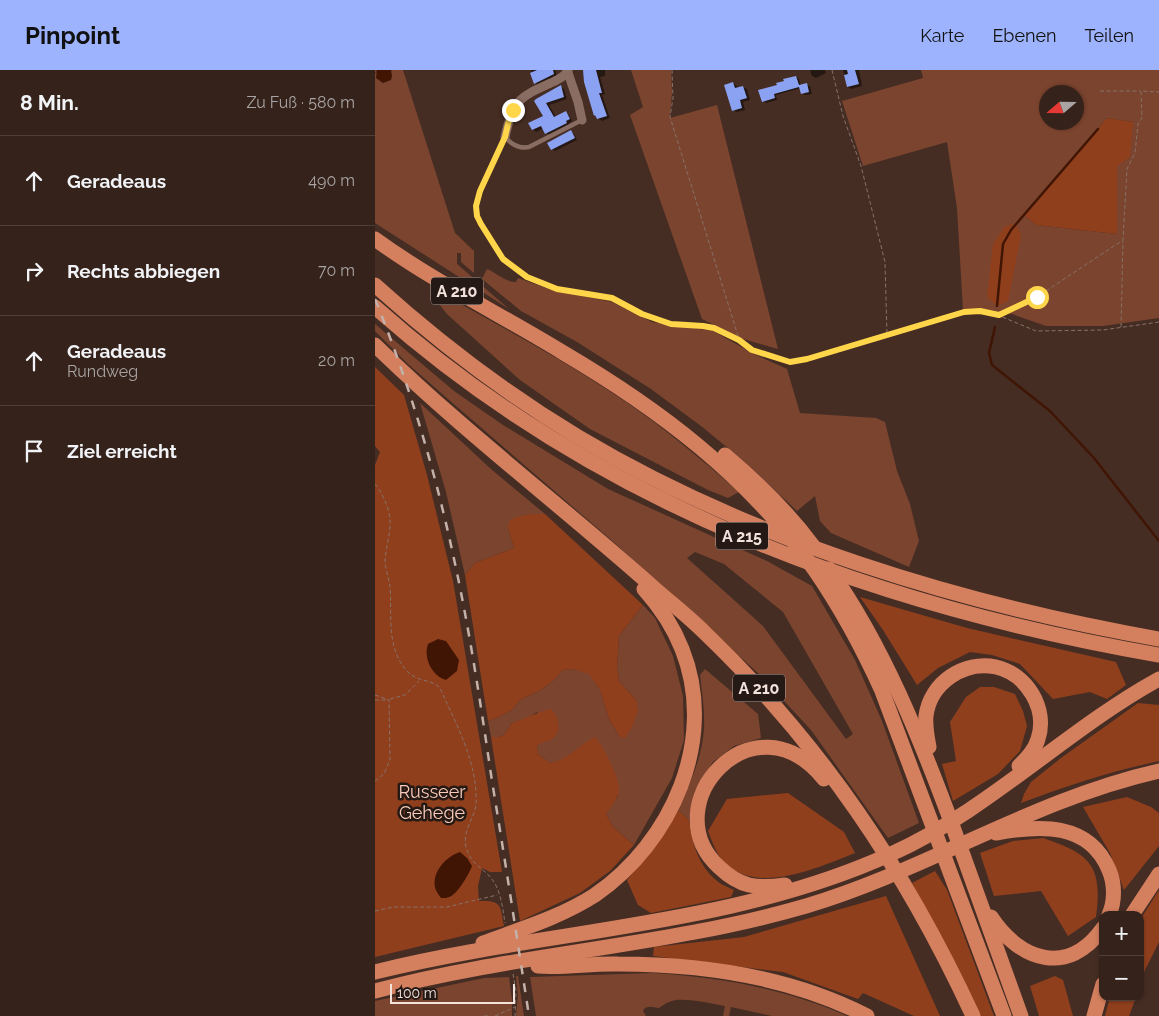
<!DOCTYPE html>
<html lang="de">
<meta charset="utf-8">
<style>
:root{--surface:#34221b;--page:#3f2f28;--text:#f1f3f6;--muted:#a9a4a3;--line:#4e3f3a;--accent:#9eb3fd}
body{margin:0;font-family:Raleway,sans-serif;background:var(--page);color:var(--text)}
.controls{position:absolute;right:15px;bottom:15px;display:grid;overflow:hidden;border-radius:10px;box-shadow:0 1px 4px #0004}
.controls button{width:45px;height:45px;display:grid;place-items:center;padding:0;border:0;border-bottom:1px solid var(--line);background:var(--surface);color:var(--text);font:25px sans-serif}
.compass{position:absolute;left:664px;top:15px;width:45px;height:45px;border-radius:50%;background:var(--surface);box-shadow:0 1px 4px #0004;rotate:250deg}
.scale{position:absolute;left:15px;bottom:12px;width:125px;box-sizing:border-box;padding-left:5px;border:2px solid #f3e2dc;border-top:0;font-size:14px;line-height:18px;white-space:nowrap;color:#f3e2dc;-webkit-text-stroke:4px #241914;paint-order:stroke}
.stop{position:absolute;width:15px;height:15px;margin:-11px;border:4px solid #ffd54a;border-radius:50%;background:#fff}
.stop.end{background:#ffd54a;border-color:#fff;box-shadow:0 1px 5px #0008}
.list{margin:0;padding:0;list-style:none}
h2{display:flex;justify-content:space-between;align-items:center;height:65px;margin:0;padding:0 20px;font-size:21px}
h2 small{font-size:16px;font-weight:400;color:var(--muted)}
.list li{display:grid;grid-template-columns:32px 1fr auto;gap:15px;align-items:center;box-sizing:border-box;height:90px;padding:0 20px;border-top:1px solid var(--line)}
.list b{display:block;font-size:19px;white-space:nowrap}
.list p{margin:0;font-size:16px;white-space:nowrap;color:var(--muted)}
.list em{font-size:16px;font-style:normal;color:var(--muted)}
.icon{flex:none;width:28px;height:28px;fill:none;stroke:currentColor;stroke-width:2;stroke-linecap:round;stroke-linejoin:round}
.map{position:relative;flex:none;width:784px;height:946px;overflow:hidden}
header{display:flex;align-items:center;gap:30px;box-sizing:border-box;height:70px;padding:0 25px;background:var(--accent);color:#111}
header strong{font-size:24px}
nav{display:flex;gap:28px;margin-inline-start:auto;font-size:18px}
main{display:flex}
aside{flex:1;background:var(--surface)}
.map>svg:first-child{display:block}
</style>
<header>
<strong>Pinpoint</strong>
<nav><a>Karte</a><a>Ebenen</a><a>Teilen</a></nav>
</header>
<main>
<aside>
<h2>8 Min.<small>Zu Fuß · 580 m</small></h2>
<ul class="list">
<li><svg class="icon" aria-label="ahead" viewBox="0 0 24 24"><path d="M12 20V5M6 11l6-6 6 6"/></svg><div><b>Geradeaus</b></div><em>490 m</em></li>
<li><svg class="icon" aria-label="right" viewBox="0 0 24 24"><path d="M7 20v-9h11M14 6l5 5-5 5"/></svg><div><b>Rechts abbiegen</b></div><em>70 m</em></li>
<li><svg class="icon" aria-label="ahead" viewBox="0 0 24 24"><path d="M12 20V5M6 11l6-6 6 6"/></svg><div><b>Geradeaus</b><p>Rundweg</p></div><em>20 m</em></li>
<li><svg class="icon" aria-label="arrive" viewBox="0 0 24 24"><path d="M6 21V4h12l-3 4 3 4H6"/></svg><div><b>Ziel erreicht</b></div></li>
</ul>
</aside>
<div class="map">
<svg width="784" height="946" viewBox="0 0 784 946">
<rect width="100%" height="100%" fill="#462d24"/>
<g fill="#7b442e" fill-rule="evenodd">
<polygon points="0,0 2,0 0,3 17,1 16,0 28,0 80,163 99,181 99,203 86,192 86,183 82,183 82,194 134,239 0,153"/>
<polygon points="256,0 296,0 297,22 295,48 342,35 403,279 368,269 327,249 255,45 268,37"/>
<path d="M546,0H784V248L728,256H671L637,244L604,239L588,240L582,138L572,72L488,96L467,31L548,8ZM672,22H702V52H672ZM732,48L758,52L742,96V164L661,155L649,145Z"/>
<path d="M112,199C122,203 130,212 141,212L143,208L174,219L237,232L277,252L338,261L381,285L412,299L425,343L501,348L510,352L522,401L535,434L544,471L534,497L456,463L445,451L440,426L422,441L371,393L326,356L276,319L202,272L146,241L107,209Z"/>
<path d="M61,220C122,255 186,288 245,328C287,356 326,389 364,422L353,428L333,420L215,359L145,310L72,244L60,229Z"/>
<path d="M0,254L79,321L128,355L233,419L392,491L437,516L480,590L507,651L544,753L513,768L436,660L384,604L242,475L81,336L33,294L0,261ZM320,482L349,494L408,542L478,664L471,669L388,556L312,488Z"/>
<polygon points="45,333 117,400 170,444 145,446 133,458 139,478 100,493 90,505 71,422"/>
<polygon points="268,535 280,548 298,586 308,626 309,670 297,708 259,775 238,757 231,744 243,726 199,682 185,691 175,693 163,684 162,676 167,671 177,669 162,642 153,648 137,653 129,665 123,667 116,667 113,651 124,647 137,640 145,630 166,620 180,609 188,600 198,599 214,603 225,620 234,649 245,667 261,630 244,611 242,598 244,566"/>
<path d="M330,599L383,644L386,668L359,676L338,692L319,722L314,750L303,740C315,714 327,688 329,659C330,641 327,623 325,605Z"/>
<path d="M278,903C345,907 410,919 472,946H397L356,937L354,946H348L350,936C336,934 307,926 294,932C291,933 287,936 284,938C278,938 272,934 268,941L271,946H161L155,907Z"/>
<polygon points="141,906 143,906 149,946 141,946 143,925"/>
<polygon points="134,907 137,930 137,946 0,946 0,931 109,908"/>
</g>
<g fill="#903f1d" fill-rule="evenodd">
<polygon points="732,48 758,52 755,87 742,96 742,164 661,155 649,145"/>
<polygon points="641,154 646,165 633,231 622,236 612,227 618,174 630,156"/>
<path d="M0,297L29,325L52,405L78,511L127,802H115L107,798L103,816L104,831C127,830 125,835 129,856L0,887V395L5,382L0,376ZM92,788C100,802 87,812 79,824Z"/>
<polygon points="157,444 170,444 268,535 244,566 242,598 244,611 261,630 263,641 257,657 250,668 245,667 234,649 225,620 214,604 198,599 188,600 180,609 166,620 145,630 137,640 124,647 113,651 90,505 100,493 139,478 133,458 135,450 145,446"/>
<polygon points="485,527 592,558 741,592 751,615 732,629 715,622 678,629 645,594 617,585 595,582 563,598 542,615 508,560"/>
<polygon points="605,617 619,617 640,624 648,641 652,656 645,681 623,704 578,731 567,694 581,691 575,652 591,627"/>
<path d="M763,633L784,635V691C737,701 691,716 646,733L649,724L656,712L686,688Z"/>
<path d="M176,639C183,646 188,661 177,669C172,672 167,671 162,676L163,684L175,693C193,690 204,675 220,667C228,675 245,709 244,720C243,729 236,737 231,744L238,757L259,775L235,801L205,823L145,851L116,667H123L129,665L137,653C150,649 162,642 176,639Z"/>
<path d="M413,723L469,762L480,783C447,796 388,823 355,797C343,789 338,774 333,761L352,729Z"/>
<polygon points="752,727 776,737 784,743 784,776 749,820 735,783 708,737"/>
<path d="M303,740L314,750C317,772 323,795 341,810C346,815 353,817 359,820L356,827L276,843L263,835L252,810L283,771Z"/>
<path d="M668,768C715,784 728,795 721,847L693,866L666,821L619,826L605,783L638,771Z"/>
<polygon points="560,801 572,820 619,946 605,946 537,813"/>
<polygon points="784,820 784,872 770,900 765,914 765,850"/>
<polygon points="511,826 565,946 539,946 488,923 483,929 408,902 278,886 279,877 369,867"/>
<polygon points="680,906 688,910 698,946 664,946 655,916"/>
<polygon points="735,927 761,927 754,946 730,946"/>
</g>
<g fill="#401504">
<polygon points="2,0 16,0 17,6 16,10 8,13 1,8"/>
<path d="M63,569L71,571L84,590L82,601L71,610C57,606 48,588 53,574Z"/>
<path d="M85,782L92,788L97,796C94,804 82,825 74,827C73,828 68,828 66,828C64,825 60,820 60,817C57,801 72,786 85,782Z"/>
</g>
<g fill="#0007">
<polygon points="156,0 180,0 182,6 163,15 160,13"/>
<polygon points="209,0 230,0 230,6 225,7 230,24 227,25 235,48 227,51 223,48"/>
<polygon points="435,0 450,0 451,3 441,8 437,6"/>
<polygon points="468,0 484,0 487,16 476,19 473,17"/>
<polygon points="421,7 424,9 426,16 432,15 435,16 437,24 431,25 427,24 426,18 401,25 402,30 391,33 388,31 404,16"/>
<polygon points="358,13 362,16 363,18 368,17 372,19 375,30 368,32 370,40 362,42 358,40"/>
<polygon points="185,17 189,19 192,29 174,35 181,47 191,43 194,45 197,51 194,53 195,55 175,65 171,63 169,58 161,62 158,59 170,47 161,32"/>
<polygon points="196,62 199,64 202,70 180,81 177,79"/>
</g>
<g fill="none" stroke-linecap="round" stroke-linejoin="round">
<g stroke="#401504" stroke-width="2.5">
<polyline points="622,236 628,174 636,160 723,59"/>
<polyline points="620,257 614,283 617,295 675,341 719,388 784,471"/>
</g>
</g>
<g fill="#8ba2f3">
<polygon points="162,0 178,0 179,4 159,14 155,3"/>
<polygon points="208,0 221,0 227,23 224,23 232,46 222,49 220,45 219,46 209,12"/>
<polygon points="472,0 480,0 484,14 472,17 469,5 473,4"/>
<polygon points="421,6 424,15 432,13 434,22 426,24 424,17 399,24 400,28 387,32 383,20 402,15 401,13 409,11 408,9"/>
<polygon points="358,12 360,18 368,16 372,28 365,30 367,38 357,41 349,15"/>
<polygon points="186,15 189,27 171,33 179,47 191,41 195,49 191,51 192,53 170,64 166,56 157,60 153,53 168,46 159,31 161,29"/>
<polygon points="196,60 200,68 176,80 172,73"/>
</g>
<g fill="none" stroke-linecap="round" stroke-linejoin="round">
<g stroke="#877169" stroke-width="1" stroke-dasharray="4 2.5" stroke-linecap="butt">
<polyline points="297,0 298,28 295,47 364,269"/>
<polyline points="457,0 468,46 486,96 510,192 512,264"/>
<polyline points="725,21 765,21"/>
<polyline points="126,75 105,121 101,136 103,146 106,155 128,189 152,207 182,219 237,228 267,244 296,254 328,256 339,259 364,270 377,280 415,292 432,289 589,242 605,241 620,244 661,261 728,260 784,252"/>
<polyline points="625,245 662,227 748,170 752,99 760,83 763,54 767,48 766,21 784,22"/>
<polyline points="746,257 748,171"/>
<path d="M0,414C7,422 14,438 15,449C16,462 11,477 10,490C10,499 14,508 15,517C17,545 11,578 32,601C43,613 55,608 65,618C81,654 103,693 101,734C100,748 87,760 91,777C96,796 110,798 119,812C126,823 128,840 130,853"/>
<polyline points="0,625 14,630 15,689 9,704 0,711"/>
<polyline points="15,629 30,625 44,611"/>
<polyline points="0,630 11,630"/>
<polyline points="0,841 18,837 72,837 122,825"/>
<polyline points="138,904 141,921 140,946"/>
<polyline points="109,946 113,946"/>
<polyline points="120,946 140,937"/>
</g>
<path stroke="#8a6d62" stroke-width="4.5" d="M130,67C137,75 144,79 154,77L207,50"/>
<g stroke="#8a6d62" stroke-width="9">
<polyline points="192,0 203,32 207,50"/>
<path d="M130,67C138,29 145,27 178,12C184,9 189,7 193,1"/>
</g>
<g stroke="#d47f5e" stroke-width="15">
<path d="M0,169C59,212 125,244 187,282C284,339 373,406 439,499C466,538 488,579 507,621L629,946"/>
<path d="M0,215C63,272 130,323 203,367C377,471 586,534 784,569"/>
<path d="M0,237C221,434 496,535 784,585"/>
<path d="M0,275C88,361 187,436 279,518C296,533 314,547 330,563C446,674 531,801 598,946"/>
<path d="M350,385C382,412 413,442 438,476"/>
<path d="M454,499C509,577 545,668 578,757C601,820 623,883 646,946"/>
<path d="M554,677C552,666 550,656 551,646C555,613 589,590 621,597C652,604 673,639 663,669C660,680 652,688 644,696"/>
<path d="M621,763C665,755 714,752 734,800C740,814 740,831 734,845"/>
<path d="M410,815C381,819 365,817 344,797C277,735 379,622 449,709"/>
<polyline points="757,845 784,804"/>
<path d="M616,847C645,891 693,907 728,858"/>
<path d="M108,873C146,859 186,847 220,825C297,772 343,669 307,579C298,556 285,537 269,519"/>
<path d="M163,896C190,898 217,893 243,894C328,894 416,907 492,946"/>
<path d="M0,902C172,859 353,858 516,784C614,740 691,660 784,609"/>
<path d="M0,921C142,883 290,877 431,836C552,800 659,729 784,701"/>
<polyline points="719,946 728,914"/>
</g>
<path stroke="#c4b1aa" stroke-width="2.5" stroke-dasharray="9 9" stroke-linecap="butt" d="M0,229C34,313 60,400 79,489C95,562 106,637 117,711C130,790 142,868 154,946"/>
</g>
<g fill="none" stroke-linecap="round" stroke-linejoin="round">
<polyline stroke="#ffd54a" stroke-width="6" points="138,40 133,54 130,67 105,121 101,136 102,146 106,154 128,189 152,207 182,219 237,228 267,244 296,254 328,256 339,258 364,270 377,280 415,292 432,289 589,242 605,241 624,245 662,227"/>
</g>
<g text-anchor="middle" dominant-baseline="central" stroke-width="5" stroke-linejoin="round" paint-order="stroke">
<g fill="#241914" stroke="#b5a6a0" stroke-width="1">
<rect x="56" y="207.5" width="52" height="27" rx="4"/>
<rect x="341" y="452.5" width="52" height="27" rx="4"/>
<rect x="358" y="604.5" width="52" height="27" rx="4"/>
</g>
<g font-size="16" font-weight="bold" fill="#f3e2dc">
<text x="82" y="221">A 210</text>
<text x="367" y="466">A 215</text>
<text x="384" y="618">A 210</text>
</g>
<g font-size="18" fill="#facab8" stroke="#241914">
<text x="57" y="721">Russeer<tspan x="57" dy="21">Gehege</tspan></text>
</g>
</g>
</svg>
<div class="controls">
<button>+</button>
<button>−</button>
</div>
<svg class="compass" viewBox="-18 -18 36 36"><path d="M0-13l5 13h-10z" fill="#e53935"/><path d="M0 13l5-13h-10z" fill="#a9a4a3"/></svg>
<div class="scale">100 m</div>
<div class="stop" style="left:662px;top:227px"></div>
<div class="stop end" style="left:138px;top:40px"></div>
</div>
</main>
